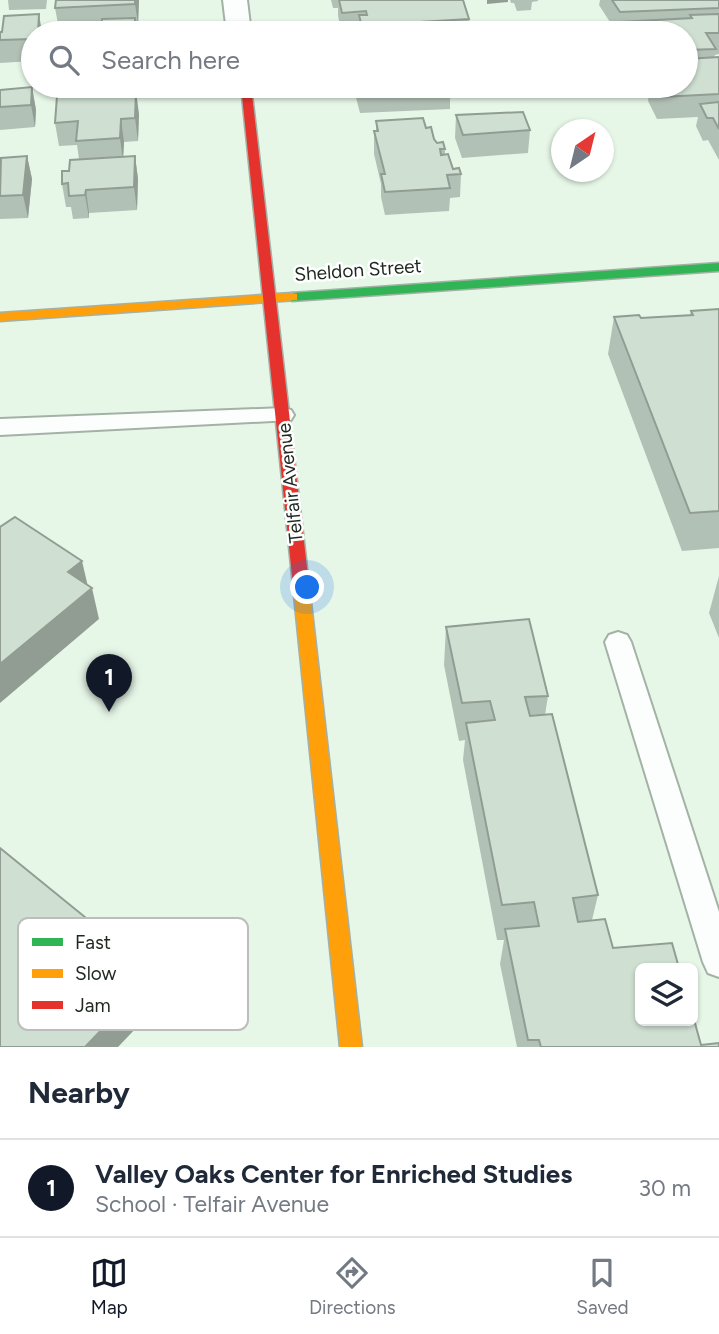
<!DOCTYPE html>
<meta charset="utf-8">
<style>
:root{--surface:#fff;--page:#f6f6f7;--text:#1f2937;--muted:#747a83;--line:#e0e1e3;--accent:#111827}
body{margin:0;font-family:Figtree,sans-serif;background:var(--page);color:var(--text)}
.controls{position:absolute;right:21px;bottom:21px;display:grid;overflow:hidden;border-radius:10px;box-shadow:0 2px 5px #0004}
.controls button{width:63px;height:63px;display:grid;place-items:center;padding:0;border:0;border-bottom:2px solid var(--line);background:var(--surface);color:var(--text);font:35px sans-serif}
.compass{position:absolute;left:551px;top:119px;width:63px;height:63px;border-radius:50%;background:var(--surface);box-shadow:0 2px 5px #0004;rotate:35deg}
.you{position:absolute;left:308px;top:588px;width:24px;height:24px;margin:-18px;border:5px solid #fff;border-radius:50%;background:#1a73e8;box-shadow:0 0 0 10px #1a73e833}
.badge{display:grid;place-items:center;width:46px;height:46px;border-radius:50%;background:var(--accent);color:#fff;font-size:23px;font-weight:700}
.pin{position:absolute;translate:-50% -58px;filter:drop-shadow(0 2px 4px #0008)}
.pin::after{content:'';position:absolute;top:37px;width:24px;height:21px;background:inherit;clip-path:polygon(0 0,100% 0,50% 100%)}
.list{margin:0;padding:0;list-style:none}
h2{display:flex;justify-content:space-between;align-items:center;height:91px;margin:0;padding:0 28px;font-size:30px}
h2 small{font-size:23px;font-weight:400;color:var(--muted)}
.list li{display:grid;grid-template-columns:46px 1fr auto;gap:21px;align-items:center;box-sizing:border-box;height:98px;padding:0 28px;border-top:2px solid var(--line)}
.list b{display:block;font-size:26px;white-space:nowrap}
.list p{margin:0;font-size:23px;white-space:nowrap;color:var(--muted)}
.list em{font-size:23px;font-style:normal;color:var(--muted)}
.icon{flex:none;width:38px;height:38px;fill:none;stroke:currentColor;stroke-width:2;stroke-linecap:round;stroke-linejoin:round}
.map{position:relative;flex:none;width:719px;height:1047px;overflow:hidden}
.search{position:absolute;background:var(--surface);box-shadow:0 2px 5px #0004;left:21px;right:21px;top:21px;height:77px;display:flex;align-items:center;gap:18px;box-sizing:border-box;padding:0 24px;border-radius:38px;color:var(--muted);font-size:26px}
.sheet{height:189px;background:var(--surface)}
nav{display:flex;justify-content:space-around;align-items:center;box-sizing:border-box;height:98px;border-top:2px solid var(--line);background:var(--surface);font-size:19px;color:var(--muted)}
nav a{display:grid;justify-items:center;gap:4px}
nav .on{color:var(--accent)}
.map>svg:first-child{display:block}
</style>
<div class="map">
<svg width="719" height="1047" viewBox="0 0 719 1047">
<rect width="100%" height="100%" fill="#e6f7e8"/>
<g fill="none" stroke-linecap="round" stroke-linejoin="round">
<g stroke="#a4b1a6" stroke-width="4">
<g id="lane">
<polygon points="283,408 291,410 294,415 291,420 0,435 0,419"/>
<polygon points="618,632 627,635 631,642 719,912 719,977 708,973 703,962 605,642 609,635"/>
</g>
</g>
<g stroke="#a4b1a6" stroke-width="4">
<polygon id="street" points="223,0 247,0 251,33 227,33"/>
</g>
<g stroke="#a4b1a6" stroke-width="3">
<polygon id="fast" points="719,263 719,271 292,301 285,297 292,293"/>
</g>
<g stroke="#a4b1a6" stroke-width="3">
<g id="slow">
<polygon points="292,293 297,294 297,300 0,321 0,313"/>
<polygon points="301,579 307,581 309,585 362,1047 340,1047 293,585 295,581"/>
</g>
</g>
<g stroke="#a4b1a6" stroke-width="3">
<polygon id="jam" points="241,86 251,86 309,585 307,589 295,589 293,585"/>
</g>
<use href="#lane" fill="#fbfefc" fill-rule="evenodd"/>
<use href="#street" fill="#fbfefc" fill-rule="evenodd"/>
<use href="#fast" fill="#30b455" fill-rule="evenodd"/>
<use href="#slow" fill="#ff9f0a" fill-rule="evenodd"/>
<use href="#jam" fill="#e5322d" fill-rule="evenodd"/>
</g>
<g fill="#b2c1b5">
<polygon points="8,0 47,0 46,9 9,10"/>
<polygon points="56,0 139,0 138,25 101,28 101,27 59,29 55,8"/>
<polygon points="331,0 463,0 469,19 468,27 479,33 342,33 338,16 338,8 333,8"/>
<polygon points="510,0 538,0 538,1 532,2 531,10 517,11 514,3 511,3"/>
<polygon points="600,0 719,0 719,54 715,55 714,57 719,57 719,160 708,140 703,141 696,126 698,117 657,119 648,101 650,86 686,86 686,33 617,33 599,5"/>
<polygon points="0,32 33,33 33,61 0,63"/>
<polygon points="65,86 114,86 66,88"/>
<polygon points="353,86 457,86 457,96 450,96 450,109 360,113"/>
<polygon points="32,87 36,110 35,127 0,130 0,90"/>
<polygon points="139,114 138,141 124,142 123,156 135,156 138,179 137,210 89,213 89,218 73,219 71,207 66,207 62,184 69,171 79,159 77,145 59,146 55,123"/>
<polygon points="456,115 530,130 528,153 462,158 455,138"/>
<polygon points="376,121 426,128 437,143 445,149 445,154 453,169 461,174 460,197 450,198 449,211 385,215 381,197 381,184 374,154 374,131 376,131"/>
<polygon points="27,156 32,179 28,218 0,219 0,164"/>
<polygon points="719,309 719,548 682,551 608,354 614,317 641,318 690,315 691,311"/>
<polygon points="719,576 719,638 709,613"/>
<polygon points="446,627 548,696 545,715 598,895 592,920 613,948 701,1045 719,1047 517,1047 500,964 504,940 497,940 463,760 465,740 459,741 444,665"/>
</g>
<g fill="#919d93">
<polygon points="135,0 139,0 138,25 135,4"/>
<polygon points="487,0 508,0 508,2 487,4"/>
<polygon points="39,14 42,33 38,33"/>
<polygon points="32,87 36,110 35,127 31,105"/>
<polygon points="136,91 139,114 138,141 135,118"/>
<polygon points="121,119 124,142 123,161 120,138"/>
<polygon points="27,156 32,179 28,218 23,195"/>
<polygon points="135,156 138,179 137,210 134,187"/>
<polygon points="86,190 89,213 89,218 85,195"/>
<polygon points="82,561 89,591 92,588 99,619 0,703 0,664 68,572"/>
<polygon points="155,974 161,1002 118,1047 85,1047"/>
</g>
<g fill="#cfe0d2" stroke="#919d93" stroke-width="2">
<polygon points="56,0 135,0 135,4 55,8"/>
<polygon points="339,0 463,0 469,19 370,25 369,23 361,23 359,15 367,15 366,11 342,13"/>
<polygon points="612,0 719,0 719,8 620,12"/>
<polygon points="39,14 38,33 33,33 33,39 0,40 0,32 2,32 4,16"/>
<polygon points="719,14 719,33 706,33 716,49 686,50 686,33 627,33 621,22 692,18 690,15"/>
<polygon points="135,18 135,30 141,32 141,33 78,33 79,29 101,28 102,19"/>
<polygon points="506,23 509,33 488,33 485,24"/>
<polygon points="424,27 426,33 373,33 372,30"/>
<polygon points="459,27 477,27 479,33 461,33"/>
<polygon points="719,57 719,94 661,97 655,86 686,86 686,59"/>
<polygon points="359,86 450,86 451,87 360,90"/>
<polygon points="32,87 31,105 0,107 0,90"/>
<polygon points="136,91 135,118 121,119 120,138 76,141 78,121 55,123 57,96"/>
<polygon points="719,102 719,129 713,118 707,118 700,104"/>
<polygon points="523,112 530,130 463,135 456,115"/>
<polygon points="423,118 426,128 431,127 434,139 437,143 443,142 445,149 440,149 441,155 448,154 453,169 459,168 461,174 447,175 450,188 385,192 381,174 385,174 374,131 378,131 376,121"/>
<polygon points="27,156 23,195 0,196 1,158"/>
<polygon points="135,156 134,187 86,190 85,195 69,196 68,183 62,184 62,171 69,171 70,160"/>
<polygon points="719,309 719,511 690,513 614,317 639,315 641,318 693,315 691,311"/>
<polygon points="15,517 82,561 68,572 92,588 0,664 0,527"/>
<polygon points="529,619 548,696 525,697 530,716 552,714 598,895 573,898 578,922 605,919 613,948 672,943 679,968 640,968 640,1021 693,1021 693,1016 701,1045 719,1043 719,1047 541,1047 539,1040 528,1040 505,929 539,926 534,902 502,905 466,723 495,720 490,701 462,703 446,627"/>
<polygon points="0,848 155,974 85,1047 0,1047"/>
</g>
<g text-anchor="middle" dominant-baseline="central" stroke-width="5" stroke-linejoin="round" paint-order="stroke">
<g font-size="19" fill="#1d281f" stroke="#fff">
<text transform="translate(358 270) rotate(-4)">Sheldon Street</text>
<text transform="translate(290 483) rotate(-96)">Telfair Avenue</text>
</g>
</g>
<rect x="18" y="918" width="230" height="112" rx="10" fill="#fff" stroke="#bbbebc" stroke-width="2"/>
<rect x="32" y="938" width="31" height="8" fill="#30b455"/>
<rect x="32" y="969" width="31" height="9" fill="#ff9f0a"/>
<rect x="32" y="1001" width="31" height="8" fill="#e5322d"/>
<g font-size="19" fill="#1d281f">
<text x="75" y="949">Fast</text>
<text x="75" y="980">Slow</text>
<text x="75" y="1012">Jam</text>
</g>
</svg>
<div class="controls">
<button><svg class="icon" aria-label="layers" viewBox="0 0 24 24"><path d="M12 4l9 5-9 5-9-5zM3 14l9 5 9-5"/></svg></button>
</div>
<svg class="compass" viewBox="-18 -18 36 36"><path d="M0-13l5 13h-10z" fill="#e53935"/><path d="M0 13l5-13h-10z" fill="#747a83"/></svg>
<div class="you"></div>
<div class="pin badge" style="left:109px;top:712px">1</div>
<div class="search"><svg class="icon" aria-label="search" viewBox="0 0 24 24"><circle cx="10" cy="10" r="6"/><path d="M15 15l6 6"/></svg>Search here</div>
</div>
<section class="sheet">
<h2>Nearby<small></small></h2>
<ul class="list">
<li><span class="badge">1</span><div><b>Valley Oaks Center for Enriched Studies</b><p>School · Telfair Avenue</p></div><em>30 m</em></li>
</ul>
</section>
<nav>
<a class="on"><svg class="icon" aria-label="map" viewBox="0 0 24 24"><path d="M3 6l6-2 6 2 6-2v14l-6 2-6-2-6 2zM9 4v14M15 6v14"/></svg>Map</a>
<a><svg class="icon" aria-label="directions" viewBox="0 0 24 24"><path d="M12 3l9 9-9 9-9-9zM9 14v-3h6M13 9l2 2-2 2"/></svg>Directions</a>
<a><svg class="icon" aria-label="saved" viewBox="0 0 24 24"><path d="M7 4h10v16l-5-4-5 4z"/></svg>Saved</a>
</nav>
